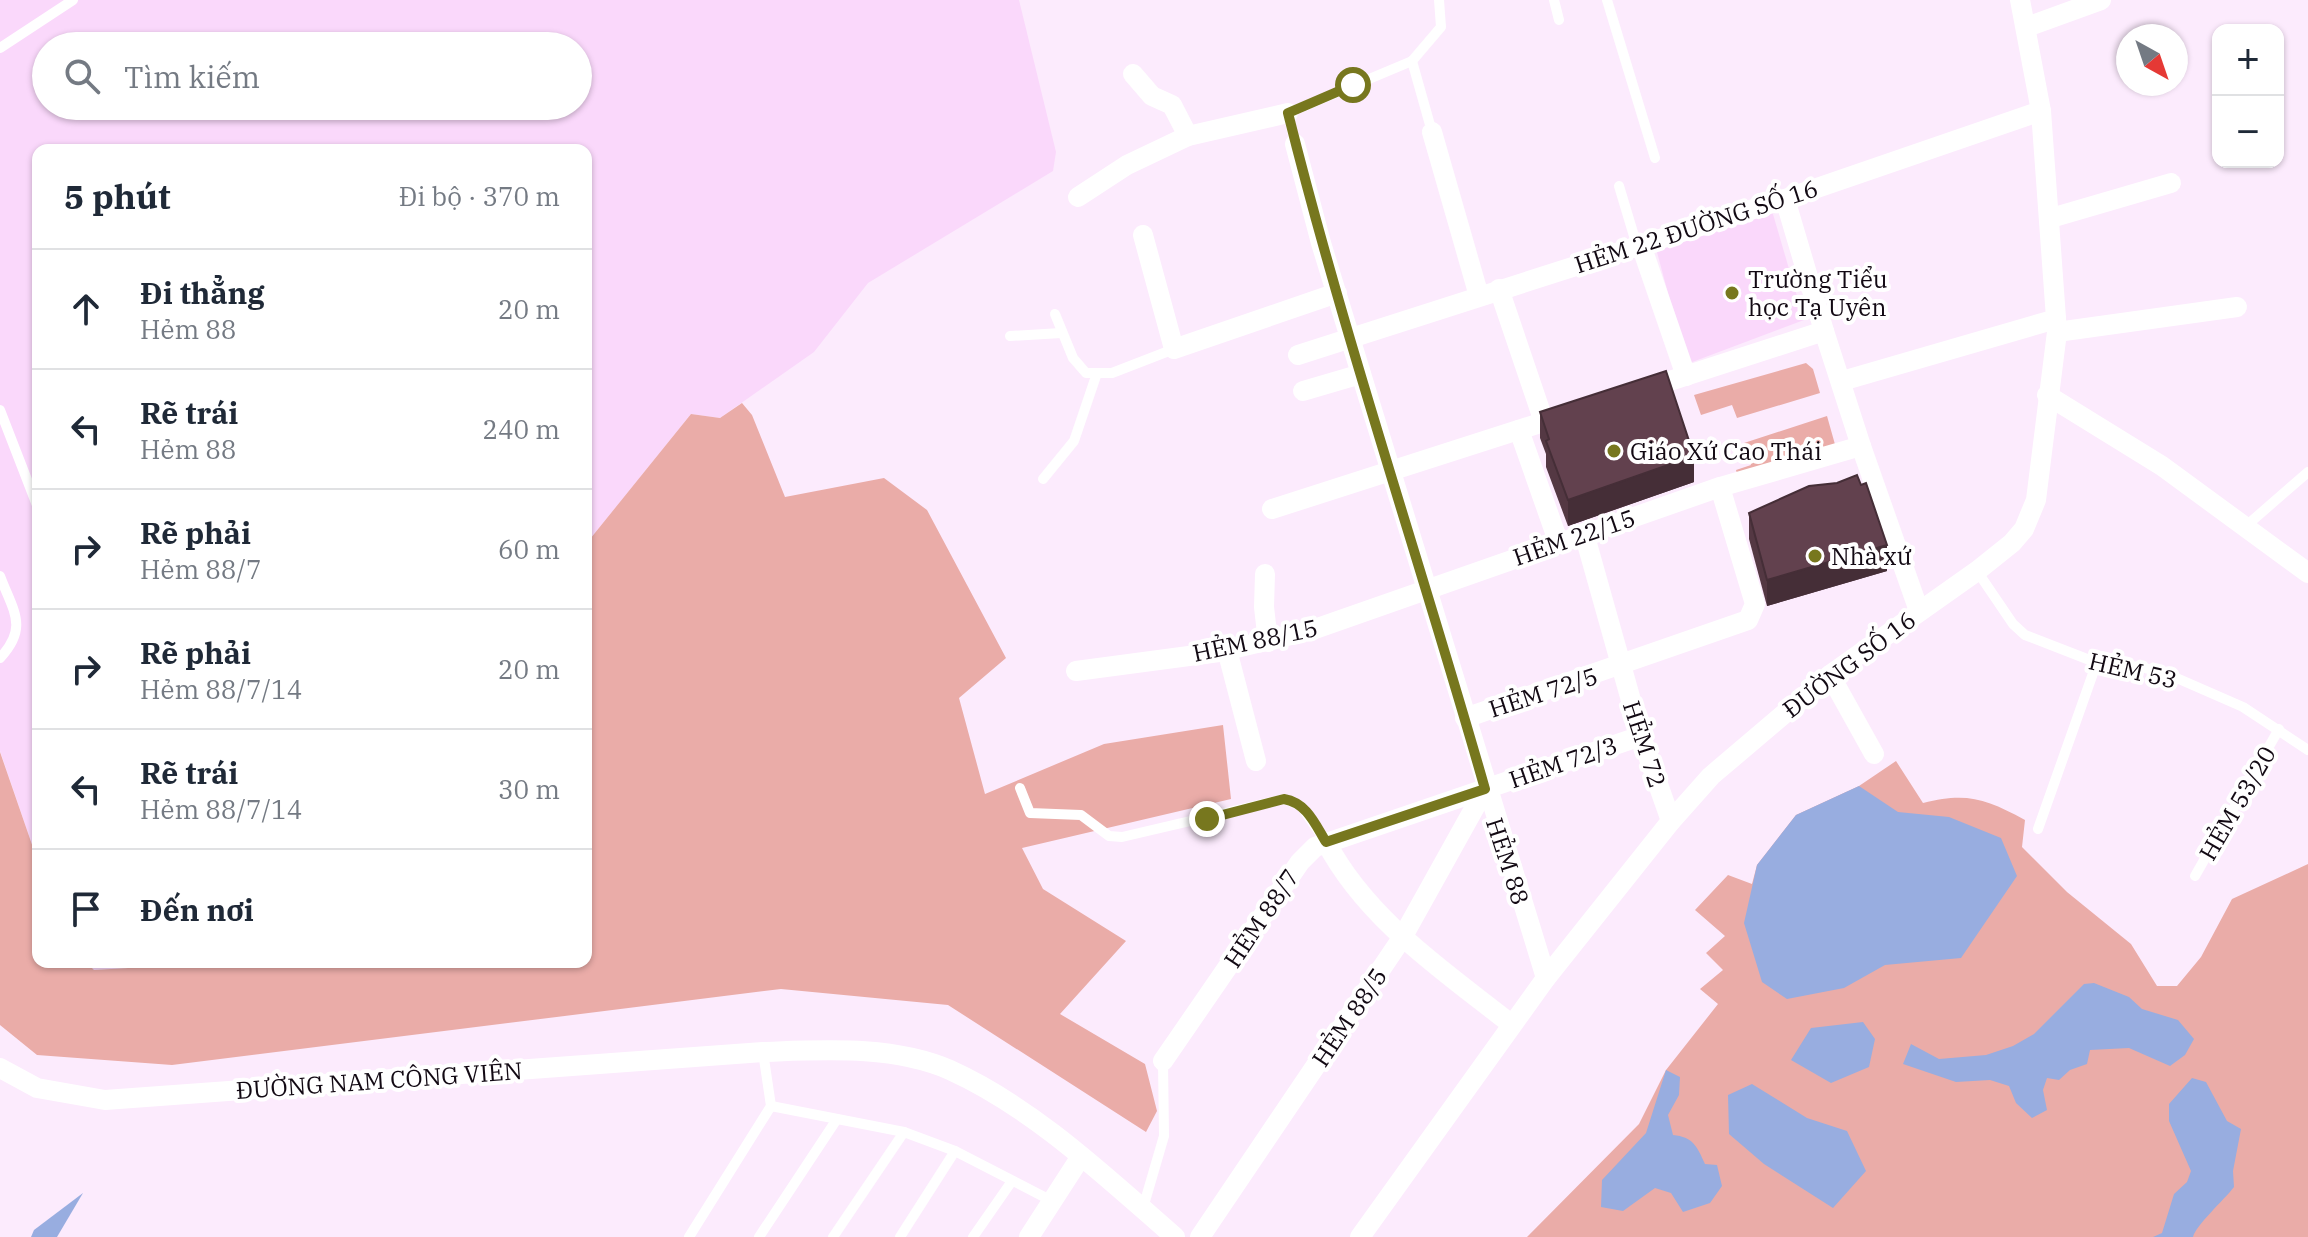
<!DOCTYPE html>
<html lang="vi">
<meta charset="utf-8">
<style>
:root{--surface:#fff;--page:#f6f6f7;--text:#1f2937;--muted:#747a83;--line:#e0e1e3}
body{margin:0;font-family:"IBM Plex Serif",serif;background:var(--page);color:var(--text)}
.controls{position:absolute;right:24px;top:24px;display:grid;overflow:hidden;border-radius:16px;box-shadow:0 2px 6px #0004}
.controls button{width:72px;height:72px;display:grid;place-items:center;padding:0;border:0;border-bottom:2px solid var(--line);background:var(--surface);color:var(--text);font:40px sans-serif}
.compass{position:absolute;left:2116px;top:24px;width:72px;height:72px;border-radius:50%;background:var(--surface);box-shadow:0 2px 6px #0004;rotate:140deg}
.stop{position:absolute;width:24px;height:24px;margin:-18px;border:6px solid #77771e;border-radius:50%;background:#fff}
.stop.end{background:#77771e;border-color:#fff;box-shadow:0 2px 8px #0008}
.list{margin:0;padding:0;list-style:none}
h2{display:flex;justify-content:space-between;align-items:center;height:104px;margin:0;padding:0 32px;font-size:34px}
h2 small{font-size:26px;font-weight:400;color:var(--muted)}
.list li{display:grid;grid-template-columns:52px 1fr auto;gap:24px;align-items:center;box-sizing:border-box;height:120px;padding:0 32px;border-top:2px solid var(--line)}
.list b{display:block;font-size:30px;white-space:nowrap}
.list p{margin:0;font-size:26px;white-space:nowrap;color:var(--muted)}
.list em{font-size:26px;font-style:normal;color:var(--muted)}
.icon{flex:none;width:44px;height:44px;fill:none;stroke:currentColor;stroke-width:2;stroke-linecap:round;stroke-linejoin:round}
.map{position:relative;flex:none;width:2308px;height:1237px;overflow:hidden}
.search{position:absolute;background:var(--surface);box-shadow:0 2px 6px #0004;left:32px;top:32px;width:560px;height:88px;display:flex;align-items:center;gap:20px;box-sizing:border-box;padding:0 28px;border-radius:44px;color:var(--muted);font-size:30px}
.panel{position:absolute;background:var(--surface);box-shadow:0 2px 6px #0004;left:32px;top:144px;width:560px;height:824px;border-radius:16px}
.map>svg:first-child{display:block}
</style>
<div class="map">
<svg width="2308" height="1237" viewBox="0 0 2308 1237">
<rect width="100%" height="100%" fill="#fcebfd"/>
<g fill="#fad8fb" fill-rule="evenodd">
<path d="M0,0H1019L1056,152L1053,171L868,283L814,352L720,418L691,414L586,544V150H38V862L0,751ZM46,46H578V106H46Z"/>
<polygon points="1770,204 1804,320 1687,364 1654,241"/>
<polygon points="86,962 231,962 94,970"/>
</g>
<g fill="#eaaca8">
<polygon points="1806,363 1813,369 1820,393 1737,418 1732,405 1701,415 1694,395"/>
<polygon points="742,403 752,415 785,497 884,478 927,510 1006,658 959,698 985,794 1104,744 1223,725 1231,799 1022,848 1043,889 1126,941 1060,1014 1145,1064 1157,1111 1146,1132 948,1005 781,989 172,1065 37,1055 0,1025 0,752 38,862 38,962 86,962 94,970 231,962 586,962 586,544 691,414 720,418"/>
<polygon points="1827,416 1836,448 1739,480 1736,470 1751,465 1744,443"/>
<path d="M1896,761L1923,803C1967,792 1986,799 2025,820L2022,847L2067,892L2131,944L2157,986H2177L2201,957L2232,899L2308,864V1237H1527L1639,1124L1666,1070L1718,1004L1700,989L1723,970L1706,953L1725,936L1695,910L1728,875L1752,884L1757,865L1796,815L1859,786Z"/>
</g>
<g fill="#98ade0">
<polygon points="1859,786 1898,812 1949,817 2001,838 2017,876 1961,958 1885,965 1844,988 1787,999 1762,982 1744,923 1757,865 1796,815"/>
<polygon points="2094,983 2129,997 2142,1009 2178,1020 2194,1039 2185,1055 2170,1066 2129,1048 2090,1050 2087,1064 2070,1070 2059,1080 2047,1078 2043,1090 2047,1110 2032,1118 2016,1103 2009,1086 1990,1080 1956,1082 1903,1064 1911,1044 1939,1059 1986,1055 2013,1046 2034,1034 2084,984"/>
<polygon points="1863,1022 1875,1039 1869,1067 1831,1083 1791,1060 1811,1028"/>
<path d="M1666,1070L1680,1077L1679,1095L1668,1115L1673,1135C1693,1137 1697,1146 1705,1164L1717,1165L1722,1186L1710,1203L1683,1212L1671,1193L1655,1188L1623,1211L1601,1207L1602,1180L1646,1133Z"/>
<path d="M2192,1078L2206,1082L2227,1121L2241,1129L2233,1171L2234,1187C2224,1200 2196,1225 2193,1237H2153L2162,1233L2174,1194L2187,1182L2191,1171L2169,1121V1104Z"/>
<polygon points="1752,1084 1807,1118 1847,1131 1866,1171 1833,1208 1764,1164 1729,1134 1728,1095"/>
<polygon points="83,1193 57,1237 31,1237 34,1230"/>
</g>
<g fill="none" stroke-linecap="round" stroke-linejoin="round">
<g stroke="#fff" stroke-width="10">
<polyline points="1554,0 1559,20"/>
<polyline points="1607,0 1655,158"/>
<polyline points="0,48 73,0"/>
<polyline points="1412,61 1432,132"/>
<polyline points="1295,144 1288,113 1412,61 1441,27 1439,0"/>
<polyline points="1619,186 1637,246"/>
<polyline points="1055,314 1073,358 1086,373 1112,373 1174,349"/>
<polyline points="1010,336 1061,333"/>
<polyline points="0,410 38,508"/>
<polyline points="1043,479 1074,441 1096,376"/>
<polyline points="2246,526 2308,472"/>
<polyline points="1977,571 2013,624 2025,635 2087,659 2145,668 2172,676 2243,707 2308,750"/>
<path d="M0,576C13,611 29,627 0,658"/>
<polyline points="1020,788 1030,813 1081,815 1109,836 1122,837 1284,799 1301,806 1326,842"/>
<polyline points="2038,829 2097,662"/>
<polyline points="2195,876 2279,729"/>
<polyline points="771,1106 904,1132 955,1151 1052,1201"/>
<polyline points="1143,1208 1164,1136 1163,1061"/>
<polyline points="689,1237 771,1106 763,1052"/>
<polyline points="759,1237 837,1119"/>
<polyline points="833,1237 904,1132"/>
<polyline points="900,1237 955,1151"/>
<polyline points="973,1237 1012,1181"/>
</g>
<g stroke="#fff" stroke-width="20">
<polyline points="2027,27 2101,0"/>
<polyline points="1133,74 1152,96 1172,105 1188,136"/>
<polyline points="1432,132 1479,296"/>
<polyline points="1295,144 1321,243 1546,978"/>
<polyline points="1078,197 1127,165 1188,136 1288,113"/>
<polyline points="1785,199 1824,331"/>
<polyline points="2051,218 2171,183"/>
<polyline points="1143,235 1174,349 1337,293"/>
<polyline points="1641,245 1686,376"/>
<polyline points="1499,289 1544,422"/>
<polyline points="2057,332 2237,307"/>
<polyline points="1298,355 1785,199 2041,111"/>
<polyline points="1842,381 2056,319"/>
<polyline points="1303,391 1361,374"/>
<polyline points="2047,395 2162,466 2308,573"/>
<polyline points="1519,430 1558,541"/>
<polyline points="1861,446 1919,611"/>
<polyline points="1272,509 1565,415"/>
<polyline points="1584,533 1641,736 1671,821"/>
<polyline points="1265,574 1264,607 1268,642"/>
<polyline points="1227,650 1256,761"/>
<polyline points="1076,671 1219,652 1312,630 1720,487 1861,446 1824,331 1645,389"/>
<polyline points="1830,675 1874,754"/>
<polyline points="1465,718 1748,620 1755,604 1720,487"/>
<path d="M1326,842C1367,920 1444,971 1511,1024"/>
<polyline points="1163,1061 1300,862 1315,847 1641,736"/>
<path d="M0,1068L37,1088L105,1100L763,1052C823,1050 892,1045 950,1070C1034,1108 1106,1177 1175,1237"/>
<polyline points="1029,1237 1080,1158"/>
<polyline points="1200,1237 1402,938 1485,789"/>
<polyline points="1360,1237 1546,978 1671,821 1711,776 1830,675 1977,571 2012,543 2024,529 2036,500 2057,332 2041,111 2020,0"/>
</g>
</g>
<g fill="#543843">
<polygon points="1540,412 1694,482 1568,526 1546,467 1546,454 1540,438"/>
<polygon points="1837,483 1887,571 1767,606 1749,539 1749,513"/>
</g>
<g fill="#452e37">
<polygon points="1694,456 1694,482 1568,526 1568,500"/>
<polygon points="1887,545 1887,571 1767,606 1767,580"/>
</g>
<g fill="#62414e" stroke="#452e37" stroke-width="2">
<polygon points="1666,371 1694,456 1568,500 1546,441 1549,439 1540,412"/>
<polygon points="1857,475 1861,485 1866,483 1887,545 1767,580 1749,513 1809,486 1837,483"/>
</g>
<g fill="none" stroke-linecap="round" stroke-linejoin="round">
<path stroke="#77771e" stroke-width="10" d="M1207,819L1284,799C1307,803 1315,824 1326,842L1485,789C1421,564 1345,341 1288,113L1353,85"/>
</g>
<g fill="#77771e" stroke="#fff" stroke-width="3">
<circle cx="1732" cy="293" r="8"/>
<circle cx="1614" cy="451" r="8"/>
<circle cx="1815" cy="556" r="8"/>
</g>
<g text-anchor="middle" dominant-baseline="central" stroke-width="8" stroke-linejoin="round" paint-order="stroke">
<g font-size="24" fill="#120913" stroke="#fff">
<text transform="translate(1696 226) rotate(-18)">HẺM 22 ĐƯỜNG SỐ 16</text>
<text transform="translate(1574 537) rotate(-19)">HẺM 22/15</text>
<text transform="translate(1255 640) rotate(-12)">HẺM 88/15</text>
<text transform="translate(1849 664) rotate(-37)">ĐƯỜNG SỐ 16</text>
<text transform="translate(2133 670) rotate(13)">HẺM 53</text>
<text transform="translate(1543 692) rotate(-18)">HẺM 72/5</text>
<text transform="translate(1645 744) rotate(72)">HẺM 72</text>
<text transform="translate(1563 762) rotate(-19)">HẺM 72/3</text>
<text transform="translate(2237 803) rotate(-60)">HẺM 53/20</text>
<text transform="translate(1508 861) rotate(72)">HẺM 88</text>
<text transform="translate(1261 918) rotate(-56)">HẺM 88/7</text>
<text transform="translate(1349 1017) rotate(-56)">HẺM 88/5</text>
<text transform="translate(379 1080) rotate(-4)">ĐƯỜNG NAM CÔNG VIÊN</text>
</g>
<g font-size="24" fill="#120913" stroke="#fff" text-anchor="start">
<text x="1748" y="279">Trường Tiểu<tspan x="1748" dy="28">học Tạ Uyên</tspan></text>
<text x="1630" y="451">Giáo Xứ Cao Thái</text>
<text x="1831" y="556">Nhà xứ</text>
</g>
</g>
</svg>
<div class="controls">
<button>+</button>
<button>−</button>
</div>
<svg class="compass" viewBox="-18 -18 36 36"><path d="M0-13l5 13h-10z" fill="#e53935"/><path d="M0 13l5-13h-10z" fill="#747a83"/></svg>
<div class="stop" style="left:1353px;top:85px"></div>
<div class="stop end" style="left:1207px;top:819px"></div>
<div class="search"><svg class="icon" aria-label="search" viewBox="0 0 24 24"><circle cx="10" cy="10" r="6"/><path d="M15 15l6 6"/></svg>Tìm kiếm</div>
<section class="panel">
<h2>5 phút<small>Đi bộ · 370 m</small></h2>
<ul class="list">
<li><svg class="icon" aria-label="ahead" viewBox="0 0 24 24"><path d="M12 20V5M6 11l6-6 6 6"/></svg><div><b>Đi thẳng</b><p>Hẻm 88</p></div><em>20 m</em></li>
<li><svg class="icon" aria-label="left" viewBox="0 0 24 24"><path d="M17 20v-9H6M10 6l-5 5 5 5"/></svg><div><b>Rẽ trái</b><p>Hẻm 88</p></div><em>240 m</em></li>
<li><svg class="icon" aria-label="right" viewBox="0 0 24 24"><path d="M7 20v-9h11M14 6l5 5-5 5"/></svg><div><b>Rẽ phải</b><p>Hẻm 88/7</p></div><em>60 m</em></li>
<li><svg class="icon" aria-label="right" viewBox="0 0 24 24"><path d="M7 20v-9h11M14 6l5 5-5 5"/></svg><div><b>Rẽ phải</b><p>Hẻm 88/7/14</p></div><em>20 m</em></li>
<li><svg class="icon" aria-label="left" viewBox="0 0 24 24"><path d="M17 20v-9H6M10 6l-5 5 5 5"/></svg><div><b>Rẽ trái</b><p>Hẻm 88/7/14</p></div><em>30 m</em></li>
<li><svg class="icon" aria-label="arrive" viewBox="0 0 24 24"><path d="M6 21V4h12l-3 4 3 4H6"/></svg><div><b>Đến nơi</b></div></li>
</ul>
</section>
</div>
